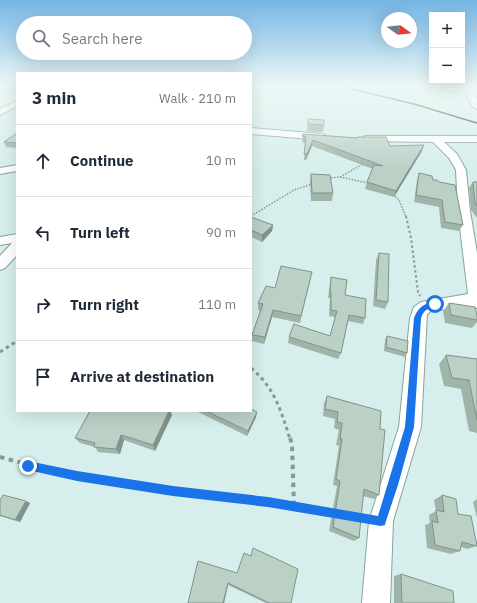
<!DOCTYPE html>
<meta charset="utf-8">
<style>
:root{--surface:#fff;--page:#f6f6f7;--text:#1f2937;--muted:#747a83;--line:#e0e1e3}
body{margin:0;font-family:"IBM Plex Sans",sans-serif;background:var(--page);color:var(--text)}
.controls{position:absolute;right:12px;top:12px;display:grid;overflow:hidden;border-radius:0px;box-shadow:0 4px 16px #0002}
.controls button{width:36px;height:36px;display:grid;place-items:center;padding:0;border:0;border-bottom:1px solid var(--line);background:var(--surface);color:var(--text);font:20px sans-serif}
.compass{position:absolute;left:381px;top:12px;width:36px;height:36px;border-radius:50%;background:var(--surface);box-shadow:0 4px 16px #0002;rotate:105deg}
.stop{position:absolute;width:12px;height:12px;margin:-9px;border:3px solid #1a73e8;border-radius:50%;background:#fff}
.stop.end{background:#1a73e8;border-color:#fff;box-shadow:0 1px 4px #0008}
.list{margin:0;padding:0;list-style:none}
h2{display:flex;justify-content:space-between;align-items:center;height:52px;margin:0;padding:0 16px;font-size:17px}
h2 small{font-size:13px;font-weight:400;color:var(--muted)}
.list li{display:grid;grid-template-columns:26px 1fr auto;gap:12px;align-items:center;box-sizing:border-box;height:72px;padding:0 16px;border-top:1px solid var(--line)}
.list b{display:block;font-size:15px;white-space:nowrap}
.list em{font-size:13px;font-style:normal;color:var(--muted)}
.icon{flex:none;width:22px;height:22px;fill:none;stroke:currentColor;stroke-width:2;stroke-linecap:round;stroke-linejoin:round}
.map{position:relative;flex:none;width:477px;height:603px;overflow:hidden}
.search{position:absolute;background:var(--surface);box-shadow:0 4px 16px #0002;left:16px;top:16px;width:236px;height:44px;display:flex;align-items:center;gap:10px;box-sizing:border-box;padding:0 14px;border-radius:22px;color:var(--muted);font-size:15px}
.panel{position:absolute;background:var(--surface);box-shadow:0 4px 16px #0002;left:16px;top:72px;width:236px;height:340px;border-radius:0px}
.map>svg:first-child{display:block}
</style>
<div class="map">
<svg width="477" height="603" viewBox="0 0 477 603">
<rect width="100%" height="100%" fill="#d6efec"/>
<g fill="none" stroke-linecap="round" stroke-linejoin="round">
<g stroke="#8aa29f" stroke-width="2">
<g id="street">
<polygon points="403,86 470,86 477,99 477,109 473,107 465,92 407,88"/>
<polygon points="17,101 17,106 0,115 0,109"/>
<polygon points="251,128 323,134 328,137 323,140 251,134"/>
<polygon points="366,136 477,136 477,142 444,142 457,154 466,170 470,211 477,253 477,308 471,306 431,311 427,314 421,427 393,521 390,603 362,603 369,521 399,427 410,318 414,307 421,302 468,294 458,211 456,170 449,158 433,142 363,141 361,139 363,137"/>
<polygon points="17,165 17,171 0,174 0,168"/>
<polygon points="17,234 17,255 5,268 0,270 0,256 12,243 0,245 0,237"/>
</g>
</g>
<g stroke="#879997" stroke-width="1.5" stroke-dasharray="1.5 1.5" stroke-linecap="butt">
<polyline points="340,177 368,183"/>
<polyline points="328,178 340,177 363,164"/>
<polyline points="393,194 399,200 406,217"/>
<polyline points="251,216 294,190 312,184"/>
</g>
<polyline stroke="#879997" stroke-width="2" stroke-dasharray="2.5 2.5" stroke-linecap="butt" points="406,216 411,238 418,292 420,296"/>
<g stroke="#879997" stroke-width="3" stroke-dasharray="3.5 3.5" stroke-linecap="butt">
<polyline points="0,352 17,341"/>
<path d="M251,368C275,388 281,411 290,439"/>
</g>
<g stroke="#879997" stroke-width="4" stroke-dasharray="4.5 4.5" stroke-linecap="butt">
<polyline points="290,438 292,444 294,506"/>
<polyline points="0,457 41,468 124,484 334,513"/>
</g>
<use href="#street" fill="#fff" fill-rule="evenodd"/>
<polyline stroke="#242f2e" stroke-width="1.5" points="339,86 414,104 477,123"/>
</g>
<g fill="#a1b4aa">
<polygon points="0,86 17,86 17,91 0,89"/>
<polygon points="471,86 477,86 477,89 473,89"/>
<polygon points="308,119 324,125 323,132 307,131"/>
<polygon points="17,133 17,148 6,147 4,142"/>
<polygon points="303,134 358,138 358,137 390,146 424,145 422,151 394,197 365,189 367,182 373,169 312,146 306,160 304,160 305,143 302,142"/>
<polygon points="419,173 433,180 463,225 459,231 441,228 439,207 414,202 417,180"/>
<polygon points="311,174 333,193 332,201 311,201 310,182"/>
<polygon points="473,182 477,182 477,218 471,210 469,188"/>
<polygon points="251,217 273,225 272,231 262,242 251,237"/>
<polygon points="379,253 388,302 385,309 373,306 376,260"/>
<polygon points="312,272 300,323 272,317 264,344 252,341 252,335 260,311 258,310 258,303 275,288"/>
<polygon points="331,277 345,295 365,318 363,324 348,321 341,353 338,359 288,343 289,337 330,336 335,317 329,316 330,298 328,298 330,283"/>
<polygon points="449,303 477,316 477,322 472,328 445,323 443,311"/>
<polygon points="387,336 407,353 405,357 384,351 385,340"/>
<polygon points="446,355 477,359 477,433 469,431 461,389 444,386 439,364"/>
<polygon points="327,396 380,429 379,495 374,499 363,496 359,538 354,541 329,531 337,486 333,485 339,446 336,445 339,430 334,428 335,419 323,416 324,403"/>
<polygon points="90,411 170,411 172,415 155,451 124,440 120,454 98,452 95,447 80,443 75,438"/>
<polygon points="197,411 251,411 257,412 256,417 247,436 198,412"/>
<polygon points="442,495 458,514 477,546 467,549 461,547 460,551 451,554 427,548 425,525 430,523 429,515 436,511 434,500"/>
<polygon points="477,499 477,518 473,502"/>
<polygon points="0,500 30,503 20,522 0,516"/>
<polygon points="198,561 291,603 266,603 228,585 224,603 188,603"/>
<polygon points="401,574 454,603 394,603 394,576"/>
</g>
<g fill="#83928b">
<polygon points="313,140 312,146 306,160 307,154"/>
<polygon points="424,145 422,151 394,197 396,191"/>
<polygon points="252,193 252,200 251,201 251,195"/>
<polygon points="273,225 272,231 262,242 262,235"/>
<polygon points="273,310 272,317 264,344 265,337"/>
<polygon points="169,411 170,411 172,415 155,451 153,445"/>
<polygon points="257,412 256,417 247,436 248,431"/>
<polygon points="121,435 124,440 120,454 116,449"/>
<polygon points="26,501 30,503 20,522 15,520"/>
<polygon points="228,583 228,585 224,603 223,603"/>
</g>
<g fill="#bbd1c6" stroke="#83928b">
<polygon points="308,119 324,120 324,125 308,124"/>
<polygon points="17,133 17,143 4,142"/>
<polygon points="303,134 358,138 358,137 386,137 390,146 424,145 396,191 367,182 374,165 383,166 313,140 307,154 304,154 306,137 302,136"/>
<polygon points="419,173 432,176 433,180 437,180 439,182 455,185 463,225 445,222 442,200 416,195"/>
<polygon points="311,174 330,175 333,193 312,193"/>
<polygon points="473,182 477,182 477,206 475,203"/>
<polygon points="251,217 273,225 262,235 251,230"/>
<polygon points="379,253 389,254 388,302 376,300"/>
<polygon points="281,266 312,272 301,316 273,310 265,337 252,335 263,304 258,303 266,286 275,288"/>
<polygon points="331,277 347,280 345,295 366,299 365,318 349,315 341,353 289,337 294,324 330,336 337,311 331,310 331,292 330,292"/>
<polygon points="449,303 475,307 477,316 477,320 451,315"/>
<polygon points="387,336 408,341 407,353 386,347"/>
<polygon points="446,355 477,359 477,420 469,380 452,378"/>
<polygon points="327,396 381,411 380,429 385,430 379,495 364,489 359,538 333,527 340,481 336,479 342,439 340,439 342,423 337,422 338,412 325,409"/>
<polygon points="251,409 257,412 248,431 206,411 251,411"/>
<polygon points="90,411 169,411 153,445 121,435 116,449 94,447 95,443 75,438"/>
<polygon points="3,495 26,501 15,520 0,515 0,500"/>
<polygon points="442,495 456,499 458,514 471,516 477,546 462,542 460,551 435,545 432,521 438,523 436,510 444,512"/>
<polygon points="253,548 298,569 291,603 269,603 228,583 223,603 188,603 198,561 237,573 244,553 251,556"/>
<polygon points="401,574 453,591 454,603 402,603"/>
</g>
<linearGradient id="sky" x2="0" y2="1"><stop stop-color="#75b6e5"/><stop offset="0.5" stop-color="#edf8f6"/><stop offset="1" stop-color="#edf8f6" stop-opacity="0"/></linearGradient>
<rect width="477" height="171" fill="url(#sky)"/>
<path fill="#1a73e8" d="M435,301L438,302V306C429,308 424,309 421,318L414,427L398,485L386,521L385,525L381,526L268,507L173,496L77,481L28,470L24,469L23,466L24,462L28,461L77,471L173,486L268,497L378,516L405,427L414,318C418,307 424,304 435,301Z"/>
</svg>
<div class="controls">
<button>+</button>
<button>−</button>
</div>
<svg class="compass" viewBox="-18 -18 36 36"><path d="M0-13l5 13h-10z" fill="#e53935"/><path d="M0 13l5-13h-10z" fill="#747a83"/></svg>
<div class="stop" style="left:435px;top:304px"></div>
<div class="stop end" style="left:28px;top:466px"></div>
<div class="search"><svg class="icon" aria-label="search" viewBox="0 0 24 24"><circle cx="10" cy="10" r="6"/><path d="M15 15l6 6"/></svg>Search here</div>
<section class="panel">
<h2>3 min<small>Walk · 210 m</small></h2>
<ul class="list">
<li><svg class="icon" aria-label="ahead" viewBox="0 0 24 24"><path d="M12 20V5M6 11l6-6 6 6"/></svg><div><b>Continue</b></div><em>10 m</em></li>
<li><svg class="icon" aria-label="left" viewBox="0 0 24 24"><path d="M17 20v-9H6M10 6l-5 5 5 5"/></svg><div><b>Turn left</b></div><em>90 m</em></li>
<li><svg class="icon" aria-label="right" viewBox="0 0 24 24"><path d="M7 20v-9h11M14 6l5 5-5 5"/></svg><div><b>Turn right</b></div><em>110 m</em></li>
<li><svg class="icon" aria-label="arrive" viewBox="0 0 24 24"><path d="M6 21V4h12l-3 4 3 4H6"/></svg><div><b>Arrive at destination</b></div></li>
</ul>
</section>
</div>
